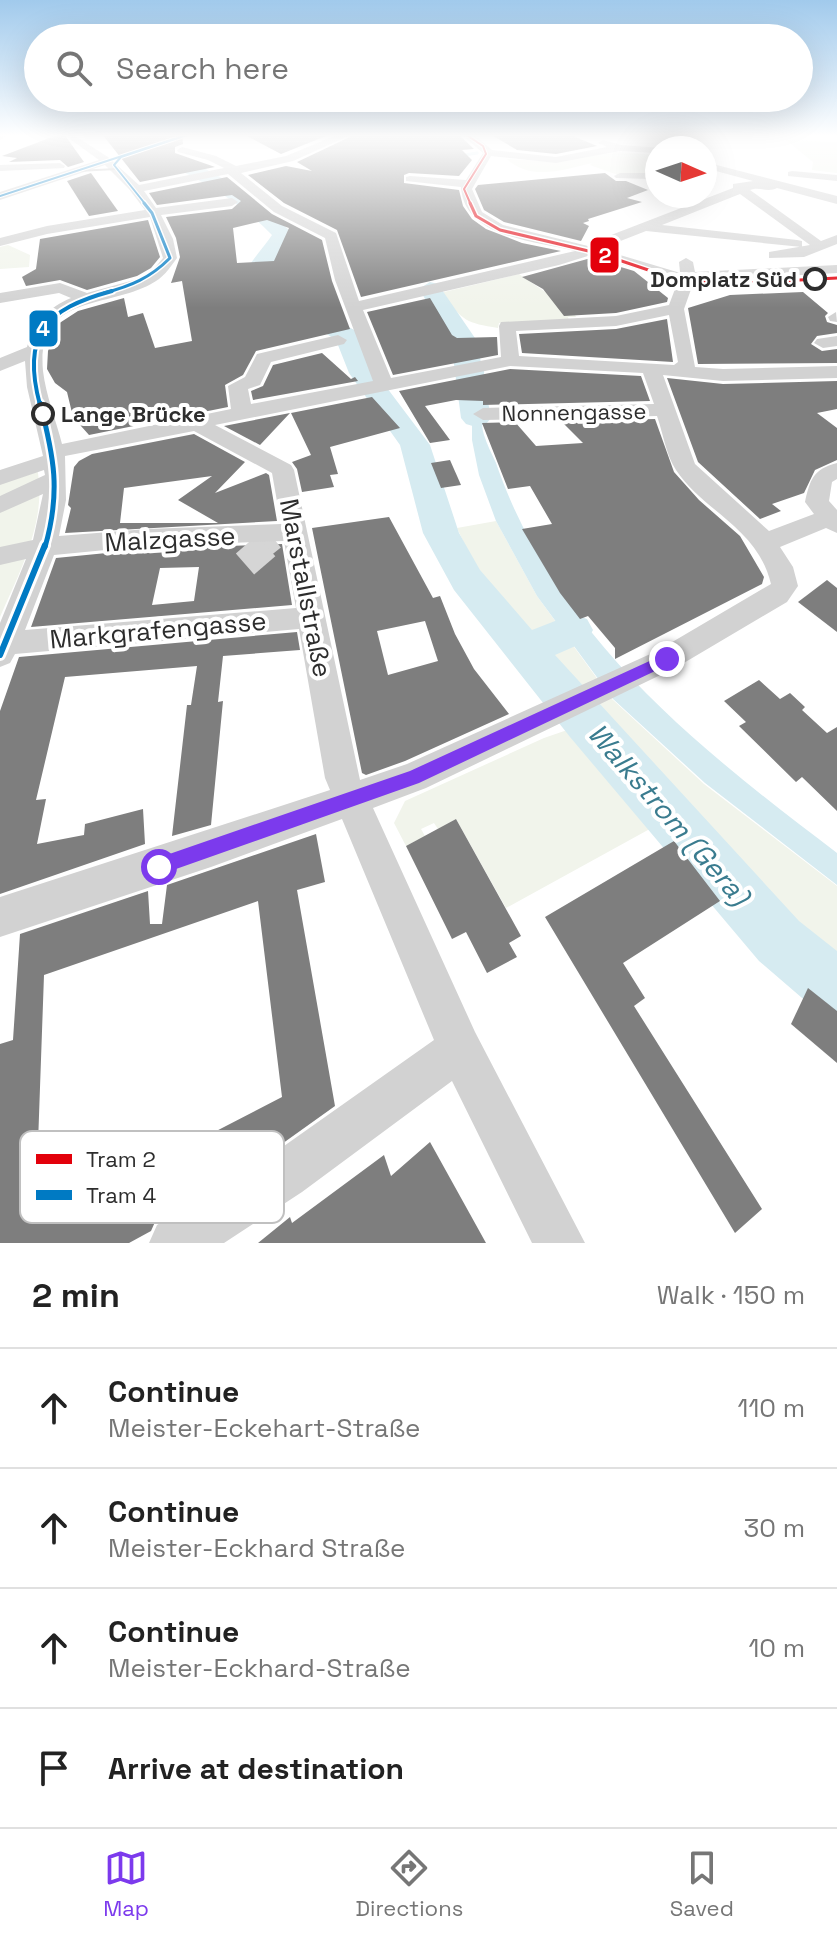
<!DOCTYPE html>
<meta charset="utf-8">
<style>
:root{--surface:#fff;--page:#f6f6f6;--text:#222;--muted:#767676;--line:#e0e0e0;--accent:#7c3aed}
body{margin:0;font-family:"Space Grotesk",sans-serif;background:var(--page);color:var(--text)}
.compass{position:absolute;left:645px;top:136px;width:72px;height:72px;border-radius:50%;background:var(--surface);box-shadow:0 8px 32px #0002;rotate:93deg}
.stop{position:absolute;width:24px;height:24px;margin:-18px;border:6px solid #7c3aed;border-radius:50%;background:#fff}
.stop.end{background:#7c3aed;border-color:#fff;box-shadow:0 2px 8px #0008}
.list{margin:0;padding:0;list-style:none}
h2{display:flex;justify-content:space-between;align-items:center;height:104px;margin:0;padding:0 32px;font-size:34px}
h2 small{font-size:26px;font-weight:400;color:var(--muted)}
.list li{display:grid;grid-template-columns:52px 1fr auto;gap:24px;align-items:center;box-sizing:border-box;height:120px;padding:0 32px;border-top:2px solid var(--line)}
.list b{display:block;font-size:30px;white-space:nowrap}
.list p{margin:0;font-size:26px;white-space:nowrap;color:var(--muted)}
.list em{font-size:26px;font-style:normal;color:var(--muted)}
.icon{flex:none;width:44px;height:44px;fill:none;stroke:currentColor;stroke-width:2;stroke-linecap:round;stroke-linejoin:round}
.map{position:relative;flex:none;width:837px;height:1243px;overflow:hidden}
.search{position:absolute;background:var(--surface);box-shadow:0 8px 32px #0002;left:24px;right:24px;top:24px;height:88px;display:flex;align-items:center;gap:20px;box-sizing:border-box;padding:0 28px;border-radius:44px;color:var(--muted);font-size:30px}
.sheet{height:584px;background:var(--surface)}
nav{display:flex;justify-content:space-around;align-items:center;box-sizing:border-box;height:112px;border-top:2px solid var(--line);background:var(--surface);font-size:22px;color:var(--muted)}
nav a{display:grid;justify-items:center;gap:4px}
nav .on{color:var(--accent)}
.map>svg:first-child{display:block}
</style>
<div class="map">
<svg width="837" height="1243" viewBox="0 0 837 1243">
<rect width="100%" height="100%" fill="#fff"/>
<g fill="#f1f4eb">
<polygon points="786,140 837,142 837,173 812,170 813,162"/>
<path d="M616,152L657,155V176L618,175L590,165L592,163C563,170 531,181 507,159L560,162Z"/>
<polygon points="8,245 30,255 29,267 0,269 0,247"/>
<path d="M519,274L573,311L576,317H568L569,320L499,323L498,328C467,323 462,321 444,295V292Z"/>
<path d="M37,468C48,518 20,572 0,617V480Z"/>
<path d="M496,521L537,596L612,699L704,784L837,886V970C738,889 653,791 572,692C529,640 485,590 457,528Z"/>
<polygon points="573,728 657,825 506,908 456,819 438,829 434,823 421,829 425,836 406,846 394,823 405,801 544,738"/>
</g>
<path fill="#d6ebf1" d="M484,369C485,391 478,415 484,435C487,445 492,454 496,463C555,635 697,747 837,853V885L705,783L613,699L537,596L496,521L479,475L472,440V422L464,388L455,376Z"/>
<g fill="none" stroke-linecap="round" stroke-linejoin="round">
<polyline stroke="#d6ebf1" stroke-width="3" points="459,156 477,153"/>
<g fill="#d6ebf1" fill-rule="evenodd">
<path d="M154,149C205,162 251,194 289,230L292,234C276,258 245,297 286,314L318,310L356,331L375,372L430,445L459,533L480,570L532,630L573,614L587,619L593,630L587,641L555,655L799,921L837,951V1019L816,1010L759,961L570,737L454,590L423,533L400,445L349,373L336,340L313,325C303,326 292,329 282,328C256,325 234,296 246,272C252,259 264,247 272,235C236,198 195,176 149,156V150Z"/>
<polygon points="430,282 438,284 477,341 491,418 486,424 476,427 466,424 461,418 451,341 419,289"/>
</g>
</g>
<g fill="#7e7e7e" fill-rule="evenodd">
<polygon points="60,134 64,134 84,162 68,167 60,160 9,162 17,158 2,156"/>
<polygon points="102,134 182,134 183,144 175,147 175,153 215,167 140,182"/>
<polygon points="243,134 331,134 281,154"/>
<polygon points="356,134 458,134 474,149 462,150 472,160 459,176 409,173 404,175 404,183 459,190 463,206 472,219 486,229 522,243 561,251 361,297 337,230 284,203 248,175 286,166 312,171 297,162"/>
<polygon points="490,134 568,134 597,146 556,154 517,150"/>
<polygon points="91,173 118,211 89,216 67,181"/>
<polygon points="605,173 616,181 626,181 648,190 627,198 642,202 588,219 589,221 583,223 589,226 581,241 504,222 484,210 475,189 478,185"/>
<path d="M227,177L272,214L322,240L332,281L350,329L256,351L243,375L225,385L228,407L89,435L73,417L67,392L55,383L47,369L48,351L58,324L78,311L124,298L128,317L143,313L155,348L192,341L182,281L171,283L180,257L176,238L166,217L232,209L241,201L232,195L157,205L149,193ZM267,220L289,228L274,261L237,263L233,228Z"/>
<polygon points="148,220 160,257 151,268 137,276 87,290 60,280 26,286 22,277 36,269 40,239"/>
<polygon points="591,258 634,271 668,298 667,302 616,313 564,316 543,289 522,277"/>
<polygon points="803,292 828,313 825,316 827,322 837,325 837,333 817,336 811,344 822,351 837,349 837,363 698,364 688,308 730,295"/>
<polygon points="430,298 452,335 457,338 497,337 498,355 393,375 367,312"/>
<polygon points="667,319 673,362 522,353 519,334 616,329"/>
<polygon points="322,353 351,379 355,377 358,381 253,400 251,391 263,386 273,365"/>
<polygon points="510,369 641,376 650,401 483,405 483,401 456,400 425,406 450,440 430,443 399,391"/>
<polygon points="667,378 723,384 837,381 837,409 817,413 837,428 837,460 815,470 804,493 772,504 781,511 760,519 698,462"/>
<polygon points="372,397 400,428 330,447 338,474 330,475 334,487 302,492 297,469 292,462 311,455 291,413"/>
<polygon points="290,413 260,445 224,426"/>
<polygon points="655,419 674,472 699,500 740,536 764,577 762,584 615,659 615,648 588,616 580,619 560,593 522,529 552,524 530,486 508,489 482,423 515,422 536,446 583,443 561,421"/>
<path d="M194,434L245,462L215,493L266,473L269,475L277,521L65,533L71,508L68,505L74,467L79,461L92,454ZM212,476L178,500L218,523H120L124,488Z"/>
<polygon points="450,460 461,485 441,488 431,463"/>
<path d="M389,517L433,598L440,596L455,634L474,669L509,714L405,761L366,775L362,773L312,528ZM425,621L438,661L388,675L377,631Z"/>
<path d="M282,544L292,605L31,627L56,558L147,549ZM199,567L194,601L152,605L160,568Z"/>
<polygon points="827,580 837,588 837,632 798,602"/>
<polygon points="297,632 300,650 223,656 218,702 223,701 211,825 172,836 187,705 191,705 197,666 65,677 36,800 46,799 37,844 84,835 85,824 143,809 145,844 0,894 0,711 19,657"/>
<polygon points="759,680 780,699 790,693 805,707 802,710 827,733 837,727 837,811 802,777 796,782 739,726 746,722 724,701"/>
<polygon points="456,819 521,936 509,943 517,957 487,973 466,932 452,939 406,846"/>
<path d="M316,834L325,882L297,890L335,1106L265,1156L155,1222L151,1231L129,1243H0V1044L13,1040L20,934L148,891L150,924H162L167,885ZM258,901L282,1097L164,1158L161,1138L36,1200L44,975Z"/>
<polygon points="674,841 720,901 623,963 645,998 634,1006 762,1209 735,1233 545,917"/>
<polygon points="808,988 837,1011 837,1063 791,1024"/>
<polygon points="430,1142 486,1243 258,1243 290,1217 292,1223 384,1155 391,1176"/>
</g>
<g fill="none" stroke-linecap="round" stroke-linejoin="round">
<polyline stroke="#d5d5d5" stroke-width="22" stroke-dasharray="22 11" stroke-linecap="butt" points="264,547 274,539"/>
<polyline stroke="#d5d5d5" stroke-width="28" stroke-dasharray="28 14" stroke-linecap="butt" points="245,564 267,545"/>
<g fill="#d2d2d2" fill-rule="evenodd">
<polygon points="0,134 8,134 0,140"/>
<path d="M72,134L108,157L139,185L224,168L208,160L178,152L177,150L182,147L216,156L236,166L286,156L339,134H353L293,161L241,173L282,206L336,233L359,301L575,251C536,241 464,238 461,187L406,181V177L410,176L466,180L483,153L461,134H473L492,150L556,157L607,147L598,143L603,140L621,145L661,148H657V153L620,151L556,163L491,156L472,189L482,212L503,225L592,247L593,242L733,188V184L753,181L705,168V162L837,196V204L777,188C767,193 760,186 750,190L821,241L837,235V244L804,257L769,258V252L810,245L740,194L662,225L797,240L802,241V247L646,231L600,249L677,272H680L679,262L686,258L693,262L695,272L837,265V273L694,281L684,309L695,367L723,369L837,366V378L723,381L663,375L695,464L769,531L814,514L805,502C810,480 813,469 837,463V479L832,482L829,501L837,510V533L826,528L780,547L793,567L798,586L787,602L677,667L426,788L373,808L475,1032L585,1243H532L452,1081L302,1192L224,1243H149L157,1225L267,1158L434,1040L342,819L211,867L0,937V897L330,790L325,778L299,629L15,654L10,663L0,667V623L26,559L0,565V547L33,540L43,494L0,513V496L45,475L44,470L0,485V470L43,456L27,387L25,361L0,371V358L27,347C34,323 49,307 71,298L59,293L0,303V293L60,283L87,293L138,279L153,270L163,258L150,217L47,234L0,246V238L47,226L145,210L129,189L105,165L0,200V192L99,160L70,139ZM228,174L274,212L325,238L335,280L373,381L251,404L248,389L260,385L271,362L344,344L347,340L338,335L257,354L245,377L228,386L231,409L62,444C56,420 46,396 43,371C36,294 105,309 151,284C163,278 169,269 177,258L173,239L161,215L232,206L238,202L232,198L156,208L144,191ZM591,255L678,281L669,305L616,316L501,322L499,326L501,357L391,378L363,310L559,265ZM669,315L678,362L674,365L519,356L516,331L616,326ZM510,366L643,373L654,404L483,408L473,414L483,420L657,416C663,433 666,455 676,470C704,512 758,528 771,584L657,651L407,764L360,780L294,470L291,465L215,425ZM194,431L272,473L281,524L147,529L59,536L66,500L65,456ZM284,541L296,608L25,630L54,555L147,546Z"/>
<polygon points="60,163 65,166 64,168 0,171 0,165"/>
<polygon points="792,171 837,175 837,181 788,176 788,172"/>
<polygon points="620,173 650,173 656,176 650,179 616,178 614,176"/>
<polygon points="836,312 837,322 830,321 828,317"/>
<polygon points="837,336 837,346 823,348 814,343 817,339"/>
</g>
<polyline stroke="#b9b9b9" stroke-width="2" points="77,171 116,169"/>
<g stroke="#fff" stroke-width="4">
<polyline id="tram-1-far1" points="465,134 483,146 486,154 464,189 471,205"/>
</g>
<g stroke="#fff" stroke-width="6">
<polyline id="tram-1" points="470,203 476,216 500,230 601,254 675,279 726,284 837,278"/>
</g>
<g stroke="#fff" stroke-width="4">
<g id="tram-2-far4">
<polyline points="0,196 174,139"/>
<polyline points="146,205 114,165 121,157 190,134"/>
</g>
</g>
<g stroke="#fff" stroke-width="6">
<path id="tram-2-far3" d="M104,293C131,286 150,278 170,258L152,213L144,203"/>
</g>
<g stroke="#fff" stroke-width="8">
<path id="tram-2-far2" d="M40,405C21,335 45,309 112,291"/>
</g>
<g stroke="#fff" stroke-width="10">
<path id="tram-2-far1" d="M40,403C54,457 61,492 45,547"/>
</g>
<g stroke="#fff" stroke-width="12">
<polyline id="tram-2" points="0,655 45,545"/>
</g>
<use href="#tram-1-far1" stroke="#e3000b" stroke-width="2"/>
<use href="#tram-1" stroke="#e3000b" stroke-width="3"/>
<use href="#tram-2-far4" stroke="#007ac3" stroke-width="2"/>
<use href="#tram-2-far3" stroke="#007ac3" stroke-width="3"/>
<use href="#tram-2-far2" stroke="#007ac3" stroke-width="4"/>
<use href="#tram-2-far1" stroke="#007ac3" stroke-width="5"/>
<use href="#tram-2" stroke="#007ac3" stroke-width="6"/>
</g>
<linearGradient id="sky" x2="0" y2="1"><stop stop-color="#a1caec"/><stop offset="0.44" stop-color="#fff"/><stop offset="1" stop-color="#fff" stop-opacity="0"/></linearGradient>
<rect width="837" height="308" fill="url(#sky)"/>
<polygon fill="#7c3aed" points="667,653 672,655 672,663 419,783 159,875 152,873 150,867 152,860 410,771"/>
<g fill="#fff" stroke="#2d2d2d" stroke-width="4">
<circle cx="815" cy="279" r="10"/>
<circle cx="43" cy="414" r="10"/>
</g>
<g text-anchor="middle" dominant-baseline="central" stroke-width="8" stroke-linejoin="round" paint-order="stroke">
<g font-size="22" font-weight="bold" fill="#2d2d2d" stroke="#fff" text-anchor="end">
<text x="797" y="279">Domplatz Süd</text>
<text x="61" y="414" text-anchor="start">Lange Brücke</text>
</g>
<g font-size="22" fill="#2d2d2d" stroke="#fff">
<text transform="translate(574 412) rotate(-1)">Nonnengasse</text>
</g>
<g font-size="26" fill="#2d2d2d" stroke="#fff">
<text transform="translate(170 539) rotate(-3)">Malzgasse</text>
<text transform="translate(306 588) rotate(79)">Marstallstraße</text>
<text transform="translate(158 630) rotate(-5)">Markgrafengasse</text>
</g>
<g font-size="28" font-style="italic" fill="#3a7c8f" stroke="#fff">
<text transform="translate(669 814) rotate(49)">Walkstrom (Gera)</text>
</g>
</g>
<rect x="20" y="1131" width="264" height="92" rx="12" fill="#fff" stroke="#c0c0c0" stroke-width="2"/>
<rect x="36" y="1154" width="36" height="10" fill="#e3000b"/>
<rect x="36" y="1190" width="36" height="10" fill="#007ac3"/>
<g font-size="22" fill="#2d2d2d">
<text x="86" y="1167">Tram 2</text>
<text x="86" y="1203">Tram 4</text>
</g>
<g stroke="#fff" stroke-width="3">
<rect x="589" y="236" width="31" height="38" rx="8" fill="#e3000b"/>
<rect x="28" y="309" width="31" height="39" rx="8" fill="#007ac3"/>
</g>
<g font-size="22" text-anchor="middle" font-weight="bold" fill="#fff">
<text x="605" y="263">2</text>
<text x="43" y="336">4</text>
</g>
</svg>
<svg class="compass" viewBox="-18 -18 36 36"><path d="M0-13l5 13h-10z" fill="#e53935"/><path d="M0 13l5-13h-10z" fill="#767676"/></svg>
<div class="stop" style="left:159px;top:867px"></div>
<div class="stop end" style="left:667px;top:659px"></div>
<div class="search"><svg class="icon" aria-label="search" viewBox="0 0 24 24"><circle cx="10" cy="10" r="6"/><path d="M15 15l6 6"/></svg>Search here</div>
</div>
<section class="sheet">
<h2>2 min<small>Walk · 150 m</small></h2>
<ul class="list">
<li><svg class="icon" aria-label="ahead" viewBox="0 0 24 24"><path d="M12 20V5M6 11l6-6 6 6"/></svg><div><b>Continue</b><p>Meister-Eckehart-Straße</p></div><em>110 m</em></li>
<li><svg class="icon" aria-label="ahead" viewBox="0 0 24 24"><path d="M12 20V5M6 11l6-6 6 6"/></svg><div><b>Continue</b><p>Meister-Eckhard Straße</p></div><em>30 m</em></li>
<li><svg class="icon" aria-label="ahead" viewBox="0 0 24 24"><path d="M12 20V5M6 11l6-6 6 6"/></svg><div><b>Continue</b><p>Meister-Eckhard-Straße</p></div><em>10 m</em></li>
<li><svg class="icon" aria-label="arrive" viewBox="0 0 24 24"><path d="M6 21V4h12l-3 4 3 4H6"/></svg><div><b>Arrive at destination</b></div></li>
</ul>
</section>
<nav>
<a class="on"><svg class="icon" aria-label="map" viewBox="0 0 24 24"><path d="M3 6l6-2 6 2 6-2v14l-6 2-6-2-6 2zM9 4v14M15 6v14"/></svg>Map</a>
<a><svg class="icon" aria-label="directions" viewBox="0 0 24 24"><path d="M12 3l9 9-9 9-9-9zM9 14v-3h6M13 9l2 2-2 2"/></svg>Directions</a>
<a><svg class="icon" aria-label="saved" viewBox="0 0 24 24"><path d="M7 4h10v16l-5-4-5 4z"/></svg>Saved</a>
</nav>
